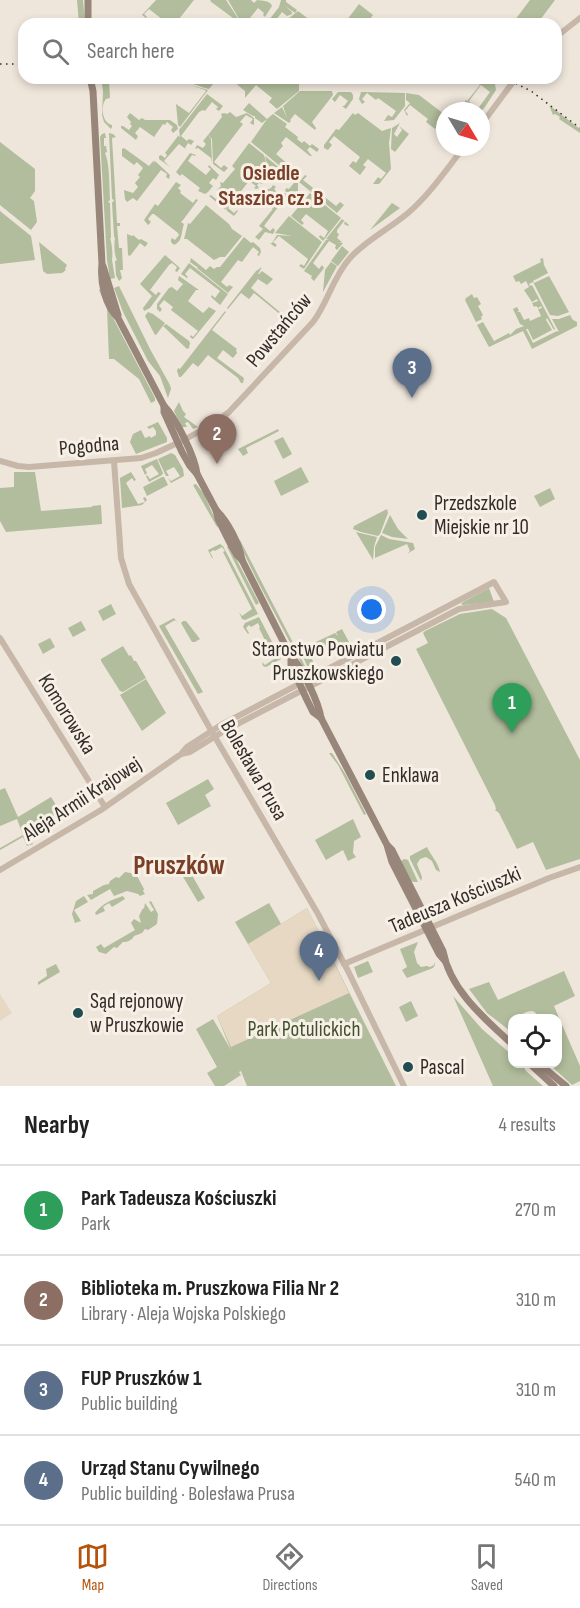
<!DOCTYPE html>
<meta charset="utf-8">
<style>
:root{--surface:#fff;--page:#f2f2f2;--text:#222;--muted:#767676;--line:#e0e0e0;--accent:#b45309}
body{margin:0;font-family:"Sofia Sans Condensed",sans-serif;background:var(--page);color:var(--text)}
.controls{position:absolute;right:18px;bottom:18px;display:grid;overflow:hidden;border-radius:12px;box-shadow:0 3px 9px #0003}
.controls button{width:54px;height:54px;display:grid;place-items:center;padding:0;border:0;border-bottom:2px solid var(--line);background:var(--surface);color:var(--text);font:30px sans-serif}
.compass{position:absolute;left:436px;top:102px;width:54px;height:54px;border-radius:50%;background:var(--surface);box-shadow:0 3px 9px #0003;rotate:128deg}
.you{position:absolute;left:372px;top:610px;width:21px;height:21px;margin:-15px;border:4px solid #fff;border-radius:50%;background:#1a73e8;box-shadow:0 0 0 9px #1a73e833}
.badge{display:grid;place-items:center;width:39px;height:39px;border-radius:50%;background:var(--accent);color:#fff;font-size:20px;font-weight:700}
.pin{position:absolute;translate:-50% -50px;filter:drop-shadow(0 2px 3px #0008)}
.pin::after{content:'';position:absolute;top:32px;width:21px;height:18px;background:inherit;clip-path:polygon(0 0,100% 0,50% 100%)}
.list{margin:0;padding:0;list-style:none}
h2{display:flex;justify-content:space-between;align-items:center;height:78px;margin:0;padding:0 24px;font-size:26px}
h2 small{font-size:20px;font-weight:400;color:var(--muted)}
.list li{display:grid;grid-template-columns:39px 1fr auto;gap:18px;align-items:center;box-sizing:border-box;height:90px;padding:0 24px;border-top:2px solid var(--line)}
.list b{display:block;font-size:22px;white-space:nowrap}
.list p{margin:0;font-size:20px;white-space:nowrap;color:var(--muted)}
.list em{font-size:20px;font-style:normal;color:var(--muted)}
.icon{flex:none;width:33px;height:33px;fill:none;stroke:currentColor;stroke-width:2;stroke-linecap:round;stroke-linejoin:round}
.map{position:relative;flex:none;width:580px;height:1086px;overflow:hidden}
.search{position:absolute;background:var(--surface);box-shadow:0 3px 9px #0003;left:18px;right:18px;top:18px;height:66px;display:flex;align-items:center;gap:15px;box-sizing:border-box;padding:0 21px;border-radius:18px;color:var(--muted);font-size:22px}
.sheet{height:438px;background:var(--surface)}
nav{display:flex;justify-content:space-around;align-items:center;box-sizing:border-box;height:84px;border-top:2px solid var(--line);background:var(--surface);font-size:16px;color:var(--muted)}
nav a{display:grid;justify-items:center;gap:3px}
nav .on{color:var(--accent)}
.map>svg:first-child{display:block}
</style>
<div class="map">
<svg width="580" height="1086" viewBox="0 0 580 1086">
<rect width="100%" height="100%" fill="#efe6db"/>
<g fill="#b1bd9c">
<polygon points="77,0 83,0 85,24 79,24"/>
<polygon points="156,0 194,0 175,24 166,24 167,23 149,9 144,14 147,17 146,18 142,15"/>
<polygon points="211,0 226,0 241,23 238,24 237,21 210,1"/>
<path d="M228,0H251L254,3L257,0C262,1 270,0 272,6L265,17L263,15L264,13L258,8L245,24H242Z"/>
<polygon points="281,0 286,0 286,2 297,10 295,13 285,6 292,12 292,14 287,16 282,12 273,24 266,24 279,7"/>
<polygon points="530,0 555,0 537,24 512,24"/>
<polygon points="359,4 373,15 366,24 344,24"/>
<polygon points="298,11 315,24 285,24 288,19"/>
<path d="M101,78L109,79L110,98L106,99C100,106 102,123 112,125V127L111,129L104,122L102,115L103,91Z"/>
<path d="M169,78H218L209,89C198,86 184,79 173,81Z"/>
<polygon points="229,78 330,78 299,79 299,91 277,109 269,102 272,98 256,85 245,98 245,91"/>
<polygon points="349,78 426,78 426,81 423,81 422,84 401,84 401,81 371,81 371,83 369,83 368,79"/>
<polygon points="466,78 494,78 496,90 485,107 481,111 471,111 474,107 477,110 490,92 481,85 469,101 471,103 469,106 465,102 465,100 467,101 480,85 475,81 470,81 467,84 469,79"/>
<polygon points="190,85 208,90 180,127 178,125 176,104 189,113 206,91 205,90"/>
<polygon points="300,91 332,91 333,95 312,122 316,128 315,130 295,114 290,120 291,121 289,123 274,113 282,107 287,118 283,106"/>
<polygon points="338,92 351,92 353,95 353,99 346,109 342,106 344,106 348,101 340,95 335,102 332,99"/>
<polygon points="361,92 405,93 405,106 394,120 384,121 388,115 392,117 396,111 378,98 376,100 367,93 362,99 365,102 362,104 359,99"/>
<polygon points="406,93 419,95 444,114 439,120 441,122 435,129 426,122 428,119 410,105 405,111 408,114 407,116 404,110 410,103 406,100"/>
<polygon points="207,94 223,106 219,111 216,109 218,107 212,102 205,111 203,110 199,112 181,136 187,141 189,139 194,141 191,145 188,143 185,148 187,150 179,144 164,161 170,167 174,166 170,167 159,159 159,156 161,155 165,158 167,155 165,153 178,136 176,134 180,137 179,130"/>
<polygon points="249,103 267,119 273,114 287,124 285,127 298,137 297,139 302,143 304,141 310,146 312,144 319,149 317,152 310,147 307,150 312,156 310,156 286,137 281,143 283,146 276,154 302,176 298,181 251,142 267,119 262,123 255,118 255,116 253,116 243,110"/>
<polygon points="549,105 580,129 580,133 559,119 560,117 555,114 553,115"/>
<polygon points="230,112 236,117 247,113 254,118 254,125 250,123 253,119 246,115 240,122 243,124 214,162 221,168 224,165 228,168 224,172 213,164 212,139 208,135 222,117 221,114 224,113 227,114"/>
<polygon points="130,113 139,120 142,118 145,120 170,120 177,125 178,129 173,133 171,130 173,127 167,122 165,125 163,124 154,137 140,127 135,133 138,136 136,140 121,128 121,126 123,126 129,130 132,126 130,124 131,122 127,117"/>
<polygon points="353,113 355,115 358,113 382,131 391,128 389,143 391,169 379,184 373,184 378,177 381,179 386,173 368,159 363,165 366,167 360,175 349,166 353,161 356,163 360,157 334,136 329,142 332,145 328,150 324,148 324,145 336,129 339,130"/>
<polygon points="400,123 394,134 397,137 402,130 399,126 409,134 395,152 391,149 392,128"/>
<path d="M105,133L106,138H104V146H106L107,152L105,153C110,165 109,185 110,200L108,202L110,203L111,238H110C112,243 113,255 112,260L115,278L110,279L107,260L100,137L102,134Z"/>
<path d="M109,133L113,134L116,137L112,138L117,223H120V226H117L119,248H122L123,270H120L122,278L119,281L116,275L115,261L117,260C114,255 114,244 115,238L114,237L112,203L114,200L112,199Z"/>
<polygon points="208,135 211,139 212,163 211,158 198,148 195,149 197,145 203,148 206,144 203,141"/>
<polygon points="0,142 35,169 35,191 30,198 34,201 37,222 31,230 0,205"/>
<polygon points="249,143 264,155 269,174 265,156 298,183 298,192 286,192 285,190 287,188 289,189 294,183 276,169 271,174 274,177 273,179 271,178 271,180 267,182 270,180 270,178 257,166 251,175 263,184 259,183 257,185 259,188 256,189 254,188 256,186 249,181 228,208 234,213 237,210 238,211 234,216 227,211 221,189 226,210 209,196 211,195 216,199 220,193 217,190 221,186 220,182 223,183 235,169 232,166"/>
<polygon points="124,148 149,166 154,160 153,163 155,161 170,175 169,179 166,177 167,174 161,170 137,201 133,198 127,202 125,199 124,190 133,193 138,187 135,183 140,177 138,175 143,168 137,162 134,165 122,156 122,149"/>
<polygon points="190,153 196,155 195,156 192,155 188,161 206,175 211,169 208,167 209,165 219,175 216,180 213,178 209,183 213,186 208,192 205,194 198,191 200,188 182,174 180,176 176,172"/>
<polygon points="305,175 307,176 303,180 336,206 340,202 344,205 337,213 299,182"/>
<path d="M176,182L181,185L178,188L181,191L180,193L193,203L196,199L198,200L183,220L181,222L184,224C181,232 183,241 174,245L171,242V240L172,238L175,240L179,235L178,233L154,214H152L148,219L151,222L148,225L144,220L155,204L158,206Z"/>
<polygon points="273,185 276,187 274,189 276,191 274,193 280,198 285,193 299,205 297,208 294,206 297,203 291,198 284,205 281,203 264,226 270,231 273,228 275,230 273,234 265,232 259,240 255,237 263,229 259,226 273,209 266,203 272,195 266,190 271,188"/>
<polygon points="310,193 341,218 323,241 319,237 320,235 324,238 328,231 306,214 301,220 304,223 302,225 291,216"/>
<polygon points="392,203 400,208 370,230 391,204"/>
<polygon points="206,205 229,224 232,229 242,236 225,257 220,257 214,260 187,239 184,239 188,223 190,224"/>
<polygon points="0,211 31,236 35,260 0,264"/>
<polygon points="289,216 322,242 304,269 299,266 301,264 304,266 308,259 279,236 273,242 277,245 275,247 270,243 272,243 277,235 293,236 275,233"/>
<polygon points="342,219 349,225 348,226 344,224 345,222 344,221 337,230 337,233 339,234 337,238 342,242 338,242 343,243 337,250 335,248 336,245 329,241 313,263 319,269 322,265 324,268 314,281 311,278 312,276 304,271 326,240 329,240 326,239"/>
<polygon points="127,234 132,236 133,235 139,240 141,239 148,243 145,247 140,243 130,256 128,255"/>
<polygon points="244,237 251,243 253,242 260,248 261,252 259,256 257,255 259,252 253,247 242,262 238,260 221,282 227,287 229,285 233,287 228,293 197,268 198,266 197,267 190,262 191,258 206,270 210,266 214,269 217,267 220,267"/>
<polygon points="39,242 67,265 65,269 66,270 62,273 47,274 43,271"/>
<polygon points="342,246 349,252 338,266 331,261"/>
<polygon points="165,255 180,268 177,272 175,271 177,267 172,263 169,265 150,290 156,295 158,292 161,293 150,308 144,311 143,308 152,296 140,284"/>
<polygon points="543,258 544,265 548,273 533,281 534,283 549,276 569,312 558,316 550,315 533,282 529,284 530,286 532,285 555,329 554,330 547,318 546,320 552,330 533,340 528,329 526,329 533,343 557,331 559,332 552,319 559,319 570,315 573,320 577,322 577,326 579,325 532,349 523,331 489,347 477,325 483,322 494,341 509,333 510,335 516,329 524,326 520,324 513,309 517,307 519,311 517,312 520,312 524,320 529,318 530,321 541,316 538,309 542,308 541,306 538,308 536,306 534,307 532,303 538,301 537,299 532,302 524,290 529,287 526,281 521,284 519,281 516,282 513,276 541,262 540,259"/>
<polygon points="331,262 337,266 323,292 325,270"/>
<polygon points="189,263 228,294 220,305 211,297 212,295 215,298 220,291 190,268 185,274 188,277 187,278 181,274"/>
<polygon points="262,267 258,274 259,274 262,271 273,279 267,285 258,279 251,288 293,323 292,324 254,293 249,299 241,293 228,309 227,308 256,271"/>
<polygon points="179,276 199,290 196,290 188,301 203,313 209,307 216,311 193,339 190,337 191,335 193,337 198,331 171,310 173,307 164,300 159,306 162,309 160,312 157,309 157,304 169,288 172,287 177,291 183,284 178,280"/>
<polygon points="119,286 150,349 170,385 171,389 168,398 160,376 148,361 123,312 114,288"/>
<polygon points="100,289 111,314 155,398 155,401 151,403 139,379 114,359 109,359 107,308 99,290"/>
<polygon points="472,294 474,298 477,297 481,304 478,306 483,315 481,317 482,319 476,322 465,300 466,298"/>
<polygon points="225,311 226,312 212,330 237,349 236,350 237,353 233,358 223,350 217,358 244,378 243,383 241,383 238,378 208,355 198,367 193,363 181,377 179,377 177,371 178,368 180,369"/>
<polygon points="148,312 153,314 165,323 156,335 155,335 145,316"/>
<polygon points="166,324 189,341 190,343 189,348 187,349 163,326"/>
<polygon points="179,402 183,411 186,414 184,417 198,427 193,429 188,422 185,423 187,427 182,427 174,411"/>
<polygon points="158,422 167,438 167,442 136,454 130,442 133,434 141,430 145,438 150,436 151,438 156,435 156,431 153,427 149,429 147,427"/>
<polygon points="278,429 279,431 246,448 248,453 243,456 238,449"/>
<polygon points="283,437 292,454 283,459 274,441"/>
<polygon points="171,453 175,455 183,469 184,476 171,483 168,478 171,481 180,476 174,467 166,471 169,476 166,476 158,459"/>
<polygon points="157,459 163,473 162,475 149,482 146,476 147,475 150,479 159,474 152,465 145,469 147,473 145,475 141,466"/>
<polygon points="301,467 309,482 281,496 274,481"/>
<polygon points="14,472 35,472 41,511 92,507 92,506 101,505 102,524 6,532 0,521 0,488 14,487"/>
<polygon points="131,472 136,480 134,481 132,478 126,483 138,504 145,502 143,498 145,497 147,500 142,505 122,508 120,478"/>
<polygon points="162,477 164,477 168,485 147,496 143,487"/>
<polygon points="196,484 204,494 218,526 217,527 193,485"/>
<polygon points="550,488 555,499 540,507 534,496"/>
<polygon points="387,509 388,513 380,534 378,536 361,532 353,529 354,526"/>
<polygon points="390,515 398,529 408,539 392,537 382,533"/>
<polygon points="356,532 377,537 374,547 373,560"/>
<polygon points="381,535 389,539 413,543 415,549 407,554 410,551 407,544 375,558 375,547"/>
<polygon points="240,540 305,666 303,667 258,582 238,541"/>
<polygon points="220,544 223,546 258,614 245,620 242,619 239,612 242,616 252,609 223,552 225,551 222,547 215,551 214,550 210,552 213,558 212,558 208,550"/>
<polygon points="229,545 259,603 256,605 227,547"/>
<polygon points="489,588 494,602 463,605 461,604 463,602"/>
<polygon points="111,604 116,614 103,621 98,611"/>
<polygon points="492,609 506,618 580,760 580,859 546,870 533,842 517,849 499,813 495,810 496,809 495,805 416,649 428,643 423,633 425,631 460,614"/>
<polygon points="259,617 281,659 266,667 263,666 262,662 265,665 274,659 259,628 260,627 258,623 251,627 249,625 246,628 249,633 248,634 243,627 245,623"/>
<polygon points="174,618 178,623 175,620 165,626 203,692 198,694 159,626"/>
<polygon points="81,621 86,630 73,637 68,628"/>
<polygon points="183,621 186,621 200,639 195,642 192,642 181,623"/>
<polygon points="342,629 349,642 348,643 346,642 312,659 315,667 309,670 303,657 303,648 335,633 338,636 336,632"/>
<polygon points="50,638 55,647 43,654 38,644"/>
<polygon points="123,646 129,656 131,655 134,661 136,661 146,678 123,692 120,691 101,661 101,659"/>
<polygon points="146,679 166,713 142,731 120,695"/>
<polygon points="329,753 332,753 346,775 366,814 364,815 338,765"/>
<polygon points="208,779 214,789 205,795 211,806 178,825 166,803"/>
<polygon points="5,788 18,817 51,797 61,813 53,818 55,823 49,827 46,822 31,831 30,829 26,831 33,844 27,846 23,837 0,850 0,848 23,835 17,819 0,826 0,790"/>
<polygon points="353,819 361,837 354,841 353,853 356,857 348,861 343,850 326,860 315,840"/>
<path d="M427,847C431,856 438,862 440,872L436,870L432,861L426,857L420,859L417,864L422,877L421,881L410,859V856Z"/>
<polygon points="404,859 408,860 418,882 414,882 411,881 401,861"/>
<polygon points="203,862 207,869 193,877 205,898 198,902 182,875"/>
<polygon points="125,872 136,874 144,889 143,891 145,894 140,896 138,894 127,891 114,896 110,889 91,900 87,895 93,894 93,891 104,885 109,884 110,881 116,877 119,878"/>
<polygon points="84,896 88,902 74,910 81,921 75,923 72,914 76,901"/>
<path d="M123,896L125,899L112,907L109,903L103,907L105,911L96,915L95,913C103,903 111,900 123,896Z"/>
<path d="M151,901L158,914L157,924L148,930L145,929L142,933L134,936C132,940 128,942 123,942L117,948L114,947L106,954L99,952L96,947L101,944L104,948L135,930L131,923L134,919L141,923L139,916L143,908L144,909L145,903L151,912L154,910L149,902Z"/>
<polygon points="269,903 281,924 307,908 396,1086 247,1086 241,1071 239,1072 241,1075 224,1086 215,1086 207,1073 217,1067 196,1029 213,1019 231,1050 217,1016 271,983 235,922"/>
<polygon points="418,942 414,952 417,963 421,967 427,966 430,967 434,965 434,962 435,965 433,968 407,978 402,970 407,967 400,949"/>
<polygon points="368,961 373,972 358,978 354,967"/>
<polygon points="56,964 60,972 38,985 38,982 47,976 46,969"/>
<path d="M564,971L575,996L554,1006L580,1066V1081L572,1085L549,1064H558V1018H540C538,1016 536,1012 532,1011C526,1011 513,1018 509,1022V1030L487,1013L469,989L489,982L498,1000Z"/>
<polygon points="453,996 482,1029 512,1055 512,1064 522,1064 526,1071 543,1086 493,1086"/>
<polygon points="411,1001 418,1016 406,1022 399,1007"/>
</g>
<g fill="#e6d8c3">
<polygon points="307,908 349,993 231,1047 217,1016 271,983 248,944"/>
<polygon points="0,994 12,1013 0,1021"/>
</g>
<g fill="none" stroke-linecap="round" stroke-linejoin="round">
<g stroke="#c6b7a8" stroke-width="6">
<polyline points="556,37 580,18"/>
<polyline points="481,125 516,78"/>
<path d="M0,461L18,466L29,467L141,458L156,453L184,440L216,422L229,412L313,322C328,302 333,277 350,258C366,240 389,229 408,213C430,194 446,170 464,147"/>
<polyline points="114,461 121,558 129,584 208,725 318,914 348,971 404,1086"/>
<polyline points="0,638 105,807"/>
<polyline points="0,870 101,810 181,754 187,747 221,725 494,582 506,602 459,609 224,731 190,752 181,754"/>
<polyline points="344,964 549,878 580,867"/>
</g>
<g stroke="#99867a" stroke-width="7">
<polyline points="88,24 88,0"/>
<path d="M90,78L93,91L102,264C100,282 105,305 118,318L164,406C176,418 195,457 197,474"/>
<polyline points="103,266 118,315"/>
<polyline points="164,406 164,412 182,452 190,466 197,474 216,510 218,519 230,543 237,555 242,560"/>
<path d="M216,510C228,522 239,543 242,560L291,657C302,666 319,704 321,718L387,845L392,862L439,954L445,961"/>
<polyline points="291,657 291,665 307,700 313,712 321,718"/>
<path d="M388,846L392,850L399,864L443,951C450,990 485,1019 512,1044"/>
<polyline points="530,1064 554,1086"/>
<polyline points="539,1064 566,1086"/>
</g>
<g stroke="#342c28" stroke-width="1.5" stroke-dasharray="1.5 4.5" stroke-linecap="butt">
<polyline points="0,64 24,64"/>
<polyline points="505,78 531,91 580,128"/>
</g>
</g>
<g fill="#214c51" stroke="#f7f0e7" stroke-width="2">
<circle cx="422" cy="515" r="6"/>
<circle cx="396" cy="661" r="6"/>
<circle cx="370" cy="775" r="6"/>
<circle cx="78" cy="1013" r="6"/>
<circle cx="408" cy="1067" r="6"/>
</g>
<g text-anchor="middle" dominant-baseline="central" stroke-width="6" stroke-linejoin="round" paint-order="stroke">
<g font-size="21" fill="#342c28" stroke="#f7f0e7">
<text transform="translate(279 330) rotate(-50)">Powstańców</text>
<text transform="translate(89 446) rotate(-5)">Pogodna</text>
<text transform="translate(67 714) rotate(58)">Komorowska</text>
<text transform="translate(254 770) rotate(60)">Bolesława Prusa</text>
<text transform="translate(82 799) rotate(-33)">Aleja Armii Krajowej</text>
<text transform="translate(455 900) rotate(-23)">Tadeusza Kościuszki</text>
</g>
<g font-size="21" fill="#342c28" stroke="#f7f0e7" text-anchor="start">
<text x="434" y="503">Przedszkole<tspan x="434" dy="24">Miejskie nr 10</tspan></text>
<text x="384" y="649" text-anchor="end">Starostwo Powiatu<tspan x="384" dy="24">Pruszkowskiego</tspan></text>
<text x="382" y="775">Enklawa</text>
<text x="90" y="1001">Sąd rejonowy<tspan x="90" dy="24">w Pruszkowie</tspan></text>
<text x="420" y="1067">Pascal</text>
</g>
<g font-size="21" fill="#42502d" stroke="#f7f0e7">
<text x="304" y="1029">Park Potulickich</text>
</g>
<g font-size="22" font-weight="bold" fill="#7b3f28" stroke="#f7f0e7">
<text x="271" y="173">Osiedle<tspan x="271" dy="25">Staszica cz. B</tspan></text>
</g>
<g font-size="27" font-weight="bold" fill="#7b3f28" stroke="#f7f0e7">
<text x="179" y="866">Pruszków</text>
</g>
</g>
</svg>
<div class="controls">
<button><svg class="icon" aria-label="locate" viewBox="0 0 24 24"><circle cx="12" cy="12" r="6"/><path d="M12 2v4M12 18v4M2 12h4M18 12h4"/></svg></button>
</div>
<svg class="compass" viewBox="-18 -18 36 36"><path d="M0-13l5 13h-10z" fill="#e53935"/><path d="M0 13l5-13h-10z" fill="#767676"/></svg>
<div class="you"></div>
<div class="pin badge" style="left:512px;top:733px;background:#2e9e5b">1</div>
<div class="pin badge" style="left:217px;top:464px;background:#8d6e63">2</div>
<div class="pin badge" style="left:412px;top:398px;background:#5c6f8a">3</div>
<div class="pin badge" style="left:319px;top:981px;background:#5c6f8a">4</div>
<div class="search"><svg class="icon" aria-label="search" viewBox="0 0 24 24"><circle cx="10" cy="10" r="6"/><path d="M15 15l6 6"/></svg>Search here</div>
</div>
<section class="sheet">
<h2>Nearby<small>4 results</small></h2>
<ul class="list">
<li><span class="badge" style="background:#2e9e5b">1</span><div><b>Park Tadeusza Kościuszki</b><p>Park</p></div><em>270 m</em></li>
<li><span class="badge" style="background:#8d6e63">2</span><div><b>Biblioteka m. Pruszkowa Filia Nr 2</b><p>Library · Aleja Wojska Polskiego</p></div><em>310 m</em></li>
<li><span class="badge" style="background:#5c6f8a">3</span><div><b>FUP Pruszków 1</b><p>Public building</p></div><em>310 m</em></li>
<li><span class="badge" style="background:#5c6f8a">4</span><div><b>Urząd Stanu Cywilnego</b><p>Public building · Bolesława Prusa</p></div><em>540 m</em></li>
</ul>
</section>
<nav>
<a class="on"><svg class="icon" aria-label="map" viewBox="0 0 24 24"><path d="M3 6l6-2 6 2 6-2v14l-6 2-6-2-6 2zM9 4v14M15 6v14"/></svg>Map</a>
<a><svg class="icon" aria-label="directions" viewBox="0 0 24 24"><path d="M12 3l9 9-9 9-9-9zM9 14v-3h6M13 9l2 2-2 2"/></svg>Directions</a>
<a><svg class="icon" aria-label="saved" viewBox="0 0 24 24"><path d="M7 4h10v16l-5-4-5 4z"/></svg>Saved</a>
</nav>
